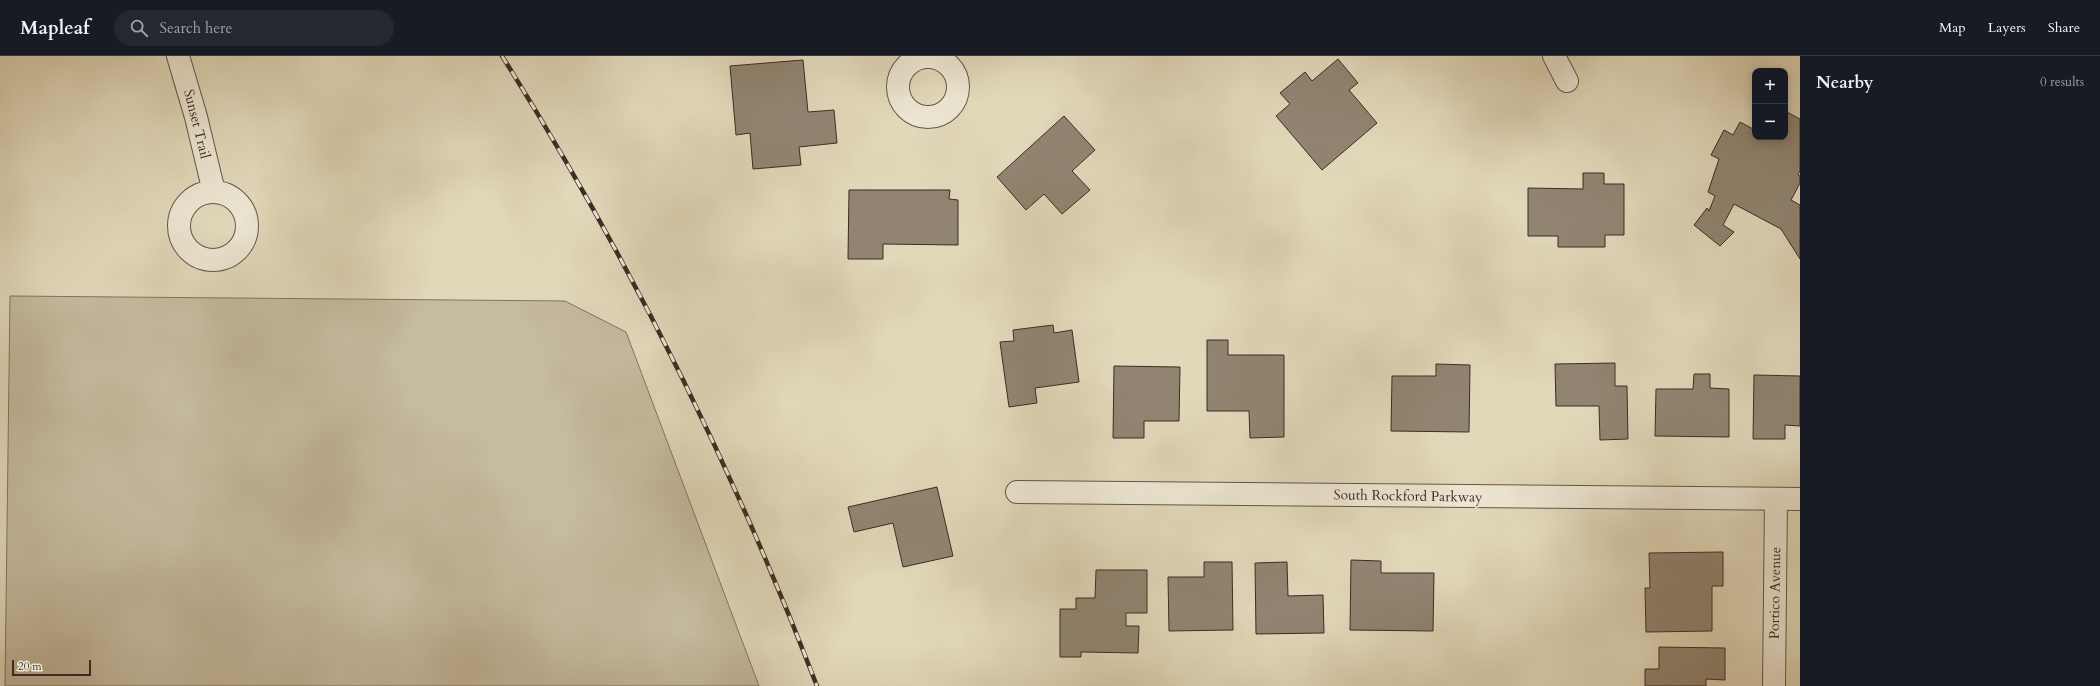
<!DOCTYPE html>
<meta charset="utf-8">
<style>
:root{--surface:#171b24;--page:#242831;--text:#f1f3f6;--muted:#9ea1a6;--line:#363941}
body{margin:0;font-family:Cardo,serif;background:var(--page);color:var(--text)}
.controls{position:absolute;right:12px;top:12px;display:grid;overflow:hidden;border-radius:8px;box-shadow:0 2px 10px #0003}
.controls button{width:36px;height:36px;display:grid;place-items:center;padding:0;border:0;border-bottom:1px solid var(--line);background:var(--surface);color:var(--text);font:20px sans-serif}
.scale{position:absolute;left:12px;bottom:10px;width:79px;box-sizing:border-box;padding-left:4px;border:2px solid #3b2c23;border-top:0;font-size:11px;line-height:14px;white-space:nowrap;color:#3b2c23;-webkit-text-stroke:3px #ece6d2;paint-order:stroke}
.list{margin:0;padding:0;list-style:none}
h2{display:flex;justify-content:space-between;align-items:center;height:52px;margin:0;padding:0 16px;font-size:17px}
h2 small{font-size:13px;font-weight:400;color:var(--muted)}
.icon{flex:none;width:22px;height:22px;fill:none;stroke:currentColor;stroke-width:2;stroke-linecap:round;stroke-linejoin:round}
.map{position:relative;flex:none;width:1800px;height:630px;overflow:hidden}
header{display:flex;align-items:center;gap:24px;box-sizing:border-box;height:56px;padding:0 20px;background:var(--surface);border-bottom:1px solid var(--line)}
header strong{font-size:19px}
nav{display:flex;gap:22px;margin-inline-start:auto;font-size:14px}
.search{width:280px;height:36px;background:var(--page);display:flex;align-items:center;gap:10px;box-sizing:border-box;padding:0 14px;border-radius:22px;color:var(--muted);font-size:15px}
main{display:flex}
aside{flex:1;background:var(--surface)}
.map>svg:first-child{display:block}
</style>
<header>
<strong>Mapleaf</strong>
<div class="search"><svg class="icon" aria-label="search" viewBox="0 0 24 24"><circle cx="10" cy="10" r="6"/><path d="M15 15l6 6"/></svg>Search here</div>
<nav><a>Map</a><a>Layers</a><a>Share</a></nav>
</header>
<main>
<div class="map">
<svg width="1800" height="630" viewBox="0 0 1800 630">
<rect width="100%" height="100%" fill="#e1d8ba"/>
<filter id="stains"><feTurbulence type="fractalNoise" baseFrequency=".005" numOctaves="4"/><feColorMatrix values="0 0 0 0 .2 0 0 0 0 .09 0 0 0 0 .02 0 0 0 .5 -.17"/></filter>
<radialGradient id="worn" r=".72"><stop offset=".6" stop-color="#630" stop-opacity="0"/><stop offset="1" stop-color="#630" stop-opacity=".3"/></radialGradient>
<polygon fill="#c5bba0" stroke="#807462" points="10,240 565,245 626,276 759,630 5,630"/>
<g fill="#918572" stroke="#3b2c23">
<polygon points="1338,3 1358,27 1349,34 1377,67 1322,114 1276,60 1290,48 1280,37 1305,16 1312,25"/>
<polygon points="803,4 808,56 834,54 837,87 799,91 801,109 753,113 750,77 736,79 730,10"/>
<polygon points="1785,55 1800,63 1800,115 1798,119 1800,120 1800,127 1791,144 1800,149 1800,203 1781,173 1734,148 1723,169 1734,176 1720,190 1694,169 1707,152 1709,155 1715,140 1708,136 1719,103 1711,99 1724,74 1733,79 1740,66 1755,74 1755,81 1785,81"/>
<polygon points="1064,60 1095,94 1072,115 1090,134 1062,158 1044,138 1026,154 997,121"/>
<polygon points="1583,117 1604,117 1604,128 1624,128 1624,179 1605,179 1605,191 1558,191 1558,180 1528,180 1528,132 1583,133"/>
<polygon points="849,134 950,134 949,143 958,144 958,189 883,188 883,203 848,203"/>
<polygon points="1053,269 1054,277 1072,274 1079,326 1035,332 1037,347 1009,351 1000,286 1014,285 1013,274"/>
<polygon points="1207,284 1228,284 1228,299 1284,299 1284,381 1250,382 1249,355 1207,355"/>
<polygon points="1615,307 1615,330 1627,330 1628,383 1600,384 1599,350 1556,350 1555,308"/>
<polygon points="1436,308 1470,309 1469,376 1391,375 1392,320 1436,320"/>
<polygon points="1114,310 1180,311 1179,365 1144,365 1144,382 1113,382"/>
<polygon points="1694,318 1710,318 1710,332 1729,333 1729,381 1655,380 1656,333 1693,333"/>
<polygon points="1754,319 1800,320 1800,370 1785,369 1785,383 1753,383"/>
<polygon points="937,431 953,500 903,511 893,467 854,476 848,451"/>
<polygon points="1723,496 1723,530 1712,530 1712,575 1646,576 1645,532 1650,532 1649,497"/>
<polygon points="1351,504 1381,505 1381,517 1434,517 1433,575 1350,574"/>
<polygon points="1204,506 1232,506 1233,574 1169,575 1168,521 1204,521"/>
<polygon points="1287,506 1288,540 1323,539 1324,577 1256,578 1255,507"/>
<polygon points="1096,514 1147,514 1147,557 1126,557 1126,570 1139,570 1138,597 1081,596 1081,601 1060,601 1060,553 1076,553 1076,542 1095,542"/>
<polygon points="1659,591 1725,592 1725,624 1706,623 1706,630 1645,630 1645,613 1659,613"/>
</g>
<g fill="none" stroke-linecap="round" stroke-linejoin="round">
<g stroke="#645749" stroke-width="24">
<g id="street">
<polyline points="178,0 196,61 214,136"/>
<polyline points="1554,0 1567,25"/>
<circle cx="928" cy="31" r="30"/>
<circle cx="213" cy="170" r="34"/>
<polyline points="1017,436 1800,443"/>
<polyline points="1774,630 1776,443"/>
</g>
</g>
<use href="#street" stroke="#ece6d2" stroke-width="22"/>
<g stroke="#3b2c23" stroke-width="4.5">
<path id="rail" d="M502,0C627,199 733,411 817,630"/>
</g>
<use href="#rail" stroke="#ece6d2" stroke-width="3" stroke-dasharray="9" stroke-linecap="butt"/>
</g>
<g text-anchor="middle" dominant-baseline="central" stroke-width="3.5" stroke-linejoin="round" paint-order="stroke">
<g font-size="14" fill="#3b2c23" stroke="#ece6d2">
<text transform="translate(197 68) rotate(76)">Sunset Trail</text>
<text transform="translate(1408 440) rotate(1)">South Rockford Parkway</text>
<text transform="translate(1775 537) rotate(-89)">Portico Avenue</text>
</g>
</g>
<rect width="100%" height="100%" filter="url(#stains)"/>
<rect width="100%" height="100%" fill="url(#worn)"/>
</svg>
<div class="controls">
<button>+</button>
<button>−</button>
</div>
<div class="scale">20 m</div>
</div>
<aside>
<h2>Nearby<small>0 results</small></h2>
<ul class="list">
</ul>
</aside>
</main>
